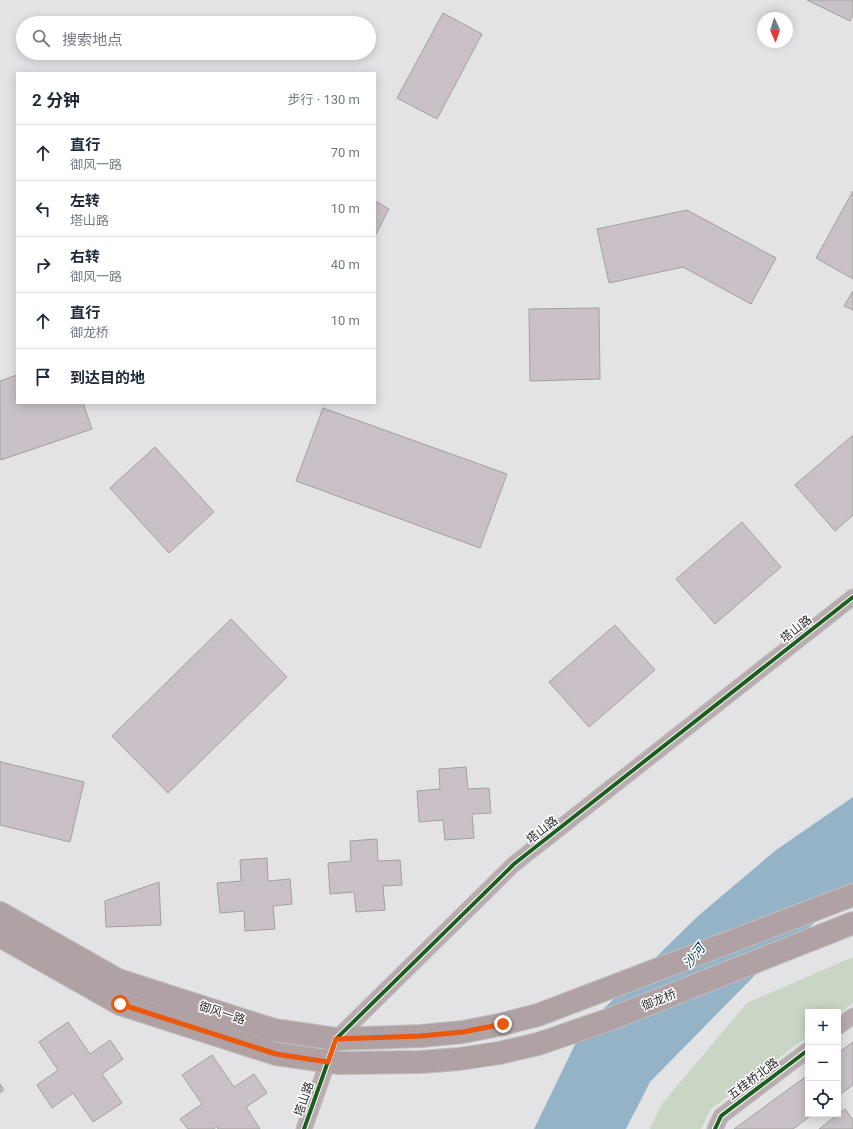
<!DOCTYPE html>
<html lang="zh">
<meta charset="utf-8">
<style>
:root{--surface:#fff;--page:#f2f2f3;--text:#1f2937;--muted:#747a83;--line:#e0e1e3}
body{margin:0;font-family:Roboto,"Noto Sans SC",sans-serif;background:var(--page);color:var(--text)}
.controls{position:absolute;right:12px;bottom:12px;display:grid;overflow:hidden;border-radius:0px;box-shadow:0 2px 10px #0003}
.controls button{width:36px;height:36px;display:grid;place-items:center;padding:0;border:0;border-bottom:1px solid var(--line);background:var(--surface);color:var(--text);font:20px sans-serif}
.compass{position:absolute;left:757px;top:12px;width:36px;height:36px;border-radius:50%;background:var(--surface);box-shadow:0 2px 10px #0003;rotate:177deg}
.stop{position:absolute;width:12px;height:12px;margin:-9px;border:3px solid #ea580c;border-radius:50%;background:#fff}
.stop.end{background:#ea580c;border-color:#fff;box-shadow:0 1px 4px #0008}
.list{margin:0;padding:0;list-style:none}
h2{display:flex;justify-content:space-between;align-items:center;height:52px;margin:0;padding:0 16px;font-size:17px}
h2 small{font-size:13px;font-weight:400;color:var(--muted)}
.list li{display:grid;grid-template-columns:26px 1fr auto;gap:12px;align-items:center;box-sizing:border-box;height:56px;padding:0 16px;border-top:1px solid var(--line)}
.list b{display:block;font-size:15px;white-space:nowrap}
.list p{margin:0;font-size:13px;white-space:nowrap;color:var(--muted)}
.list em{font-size:13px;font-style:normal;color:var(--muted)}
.icon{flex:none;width:22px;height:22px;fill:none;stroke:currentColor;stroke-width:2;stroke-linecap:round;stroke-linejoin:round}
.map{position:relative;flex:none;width:853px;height:1129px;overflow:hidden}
.search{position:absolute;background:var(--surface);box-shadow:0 2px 10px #0003;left:16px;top:16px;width:360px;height:44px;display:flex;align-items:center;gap:10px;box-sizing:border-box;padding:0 14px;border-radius:22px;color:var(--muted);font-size:15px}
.panel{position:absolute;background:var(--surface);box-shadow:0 2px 10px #0003;left:16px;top:72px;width:360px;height:332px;border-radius:0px}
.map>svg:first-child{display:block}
</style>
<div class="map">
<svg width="853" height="1129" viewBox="0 0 853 1129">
<rect width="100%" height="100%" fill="#e3e2e5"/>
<polygon fill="#c9d5c5" points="853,957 853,1003 838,1014 838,1012 808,1012 808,1036 710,1110 701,1129 650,1129 661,1105 747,1003"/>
<polygon fill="#94b3c7" points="853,797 853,889 760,970 650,1082 626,1129 534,1129 582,1030 698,916 776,850"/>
<g fill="#c9c0c8" stroke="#a2a0a2">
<polygon points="807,0 853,0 853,15 850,21"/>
<polygon points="443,13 482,34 437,119 397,98"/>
<polygon points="853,191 853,279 816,258"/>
<polygon points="375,201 389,209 375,236"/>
<polygon points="687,210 776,258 751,304 683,267 609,283 597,229"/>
<polygon points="853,291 853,310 844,306"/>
<polygon points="599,308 600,379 530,381 529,309"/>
<polygon points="17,375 17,403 83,403 92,429 1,460 0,457 0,381"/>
<polygon points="323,408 507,474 480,548 296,481"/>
<polygon points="853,435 853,515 835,531 795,485"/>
<polygon points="155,447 214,512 169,553 110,488"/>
<polygon points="742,522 781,567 715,624 676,579"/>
<polygon points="231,619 287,677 168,793 112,736"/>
<polygon points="615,625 655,670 589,727 549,682"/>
<polygon points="0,761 1,762 84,782 70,842 0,825"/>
<polygon points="466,767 468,789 489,788 491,813 472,814 474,838 445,840 443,820 419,822 417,791 440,789 439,769"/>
<polygon points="377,839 378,861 400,860 402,885 383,886 385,910 356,912 354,892 330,894 328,863 351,861 350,841"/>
<polygon points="267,858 268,881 290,879 292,904 273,906 275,929 245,931 244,911 220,913 217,883 241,881 240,860"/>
<polygon points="159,882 161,925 106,927 105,901"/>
<polygon points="68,1022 90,1054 110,1040 123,1059 102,1074 122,1103 93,1122 73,1093 52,1108 37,1085 58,1070 39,1042"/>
<polygon points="853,1042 853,1085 838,1096 838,1053"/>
<polygon points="212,1055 234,1087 254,1074 267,1093 246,1107 260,1129 218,1129 217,1127 213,1129 188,1129 180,1119 202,1104 182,1075"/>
<polygon points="808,1075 808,1114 813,1114 793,1129 734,1129"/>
<polygon points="0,1084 4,1090 0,1093"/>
<polygon points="845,1109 853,1120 853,1129 819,1129"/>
</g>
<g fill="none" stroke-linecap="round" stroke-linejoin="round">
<g stroke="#bebebf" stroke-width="17">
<g id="minor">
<polyline points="838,1027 853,1016"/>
<polyline points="304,1129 336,1039 514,864 853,597"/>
<polyline points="715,1129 721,1116 808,1050"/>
</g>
</g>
<g stroke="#bebebf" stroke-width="24">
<g id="secondary">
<polyline points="0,913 118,980 274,1030 336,1039 421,1036 463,1032 503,1024 538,1015 853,895"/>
<polyline points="0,936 120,1004 276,1054 339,1063 421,1062 459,1059 499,1053 538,1044 608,1020 853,923"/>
</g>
</g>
<use href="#minor" stroke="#b9acaf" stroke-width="15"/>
<use href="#secondary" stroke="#b0a1a4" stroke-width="22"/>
<g stroke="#fff" stroke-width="6">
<g id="cycleway">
<polyline points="304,1129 336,1039 514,864 853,597"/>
<polyline points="715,1129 721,1116 808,1050"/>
</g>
</g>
<use href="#cycleway" stroke="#1b5e20" stroke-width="4"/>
</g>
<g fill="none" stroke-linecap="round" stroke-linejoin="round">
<polyline stroke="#ea580c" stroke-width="5" points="120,1004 276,1054 328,1062 336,1039 421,1036 463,1032 503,1024"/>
</g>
<g text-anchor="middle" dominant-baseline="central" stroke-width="3" stroke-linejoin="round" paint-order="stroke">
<g font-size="12" fill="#2c2b2d" stroke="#fff">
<text transform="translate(796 629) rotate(-38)">塔山路</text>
<text transform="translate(542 830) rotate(-38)">塔山路</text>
<text transform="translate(659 1000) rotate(-22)">御龙桥</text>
<text transform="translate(222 1013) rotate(18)">御风一路</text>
<text transform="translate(753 1079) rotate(-37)">五桂桥北路</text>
<text transform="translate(304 1099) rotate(-71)">塔山路</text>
</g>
<g font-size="13" font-style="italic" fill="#00405c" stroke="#fff">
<text transform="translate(694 956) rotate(-52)">沙河</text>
</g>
</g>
</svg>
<div class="controls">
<button>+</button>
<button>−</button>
<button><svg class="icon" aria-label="locate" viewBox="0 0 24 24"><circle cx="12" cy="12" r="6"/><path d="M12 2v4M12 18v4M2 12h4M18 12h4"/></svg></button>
</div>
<svg class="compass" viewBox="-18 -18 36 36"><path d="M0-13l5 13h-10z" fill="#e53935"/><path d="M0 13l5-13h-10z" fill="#747a83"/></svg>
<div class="stop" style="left:120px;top:1004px"></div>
<div class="stop end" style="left:503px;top:1024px"></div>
<div class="search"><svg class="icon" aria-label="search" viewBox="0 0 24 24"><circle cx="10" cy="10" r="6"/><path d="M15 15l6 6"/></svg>搜索地点</div>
<section class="panel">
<h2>2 分钟<small>步行 · 130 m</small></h2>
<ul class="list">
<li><svg class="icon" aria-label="ahead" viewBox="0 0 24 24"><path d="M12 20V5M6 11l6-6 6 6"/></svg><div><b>直行</b><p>御风一路</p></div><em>70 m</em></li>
<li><svg class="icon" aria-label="left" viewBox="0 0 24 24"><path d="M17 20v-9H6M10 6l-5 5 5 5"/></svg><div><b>左转</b><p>塔山路</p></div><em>10 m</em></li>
<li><svg class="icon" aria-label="right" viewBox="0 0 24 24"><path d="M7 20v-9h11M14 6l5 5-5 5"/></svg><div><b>右转</b><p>御风一路</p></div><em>40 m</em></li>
<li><svg class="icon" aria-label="ahead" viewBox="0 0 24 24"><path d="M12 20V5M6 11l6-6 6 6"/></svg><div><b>直行</b><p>御龙桥</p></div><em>10 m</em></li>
<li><svg class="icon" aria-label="arrive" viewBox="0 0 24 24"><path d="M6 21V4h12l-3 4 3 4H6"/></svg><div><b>到达目的地</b></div></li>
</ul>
</section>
</div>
